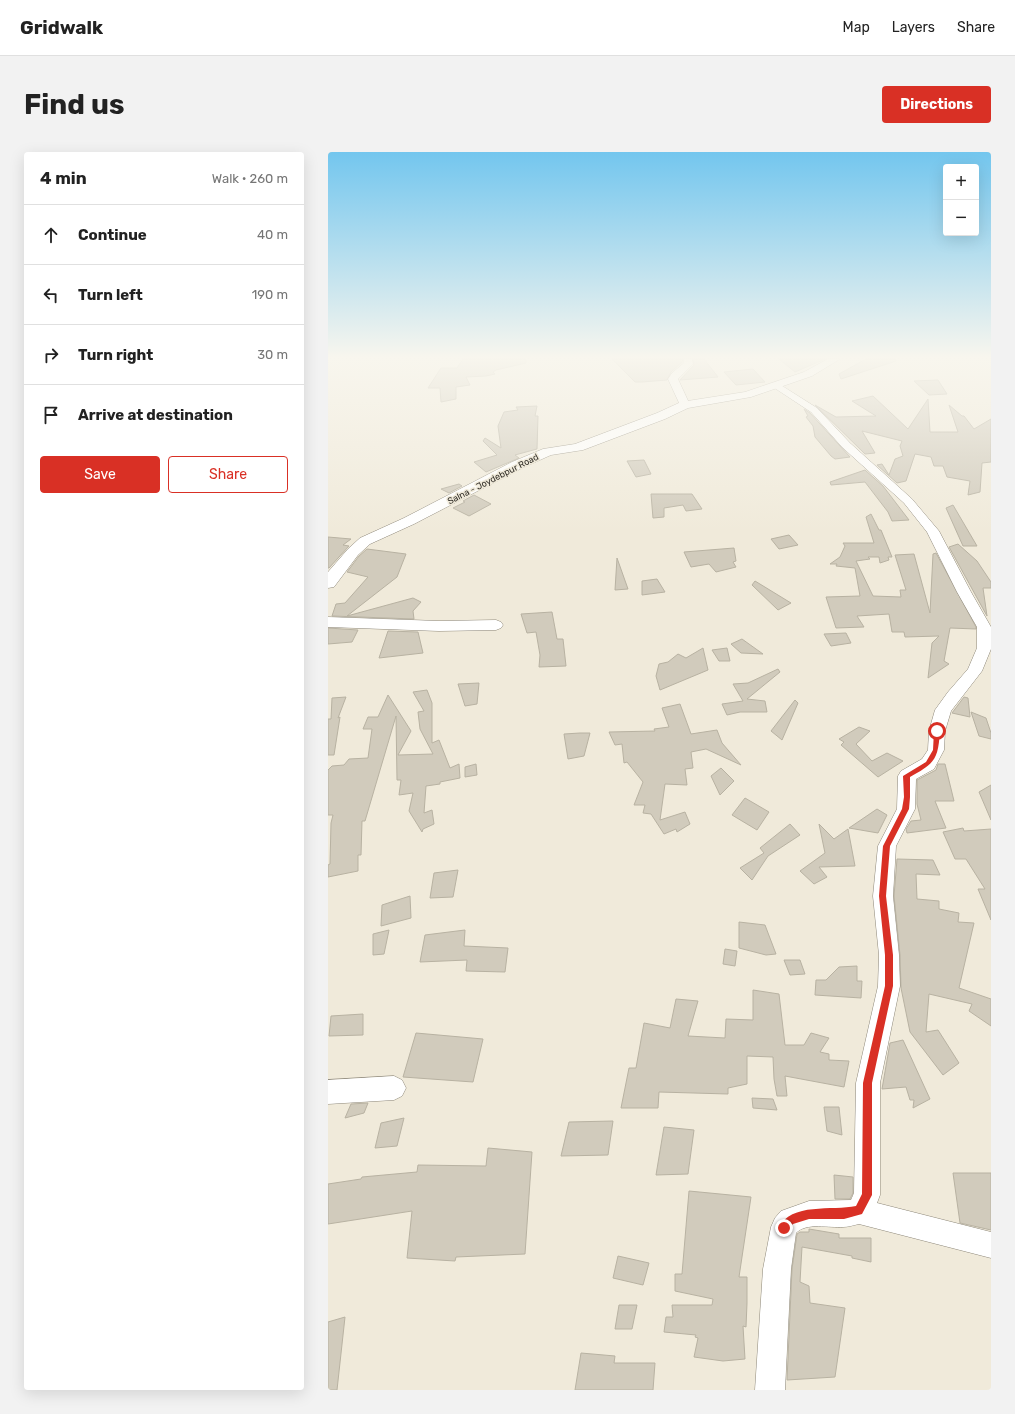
<!DOCTYPE html>
<meta charset="utf-8">
<style>
:root{--surface:#fff;--page:#f2f2f2;--text:#222;--muted:#767676;--line:#e0e0e0;--accent:#d93025}
body{margin:0;font-family:Rubik,sans-serif;background:var(--page);color:var(--text)}
.controls{position:absolute;right:12px;top:12px;display:grid;overflow:hidden;border-radius:4px;box-shadow:0 4px 16px #0002}
.controls button{width:36px;height:36px;display:grid;place-items:center;padding:0;border:0;border-bottom:1px solid var(--line);background:var(--surface);color:var(--text);font:20px sans-serif}
.stop{position:absolute;width:12px;height:12px;margin:-9px;border:3px solid #d93025;border-radius:50%;background:#fff}
.stop.end{background:#d93025;border-color:#fff;box-shadow:0 1px 4px #0008}
.list{margin:0;padding:0;list-style:none}
h2{display:flex;justify-content:space-between;align-items:center;height:52px;margin:0;padding:0 16px;font-size:17px}
h2 small{font-size:13px;font-weight:400;color:var(--muted)}
.list li{display:grid;grid-template-columns:26px 1fr auto;gap:12px;align-items:center;box-sizing:border-box;height:60px;padding:0 16px;border-top:1px solid var(--line)}
.list b{display:block;font-size:15px;white-space:nowrap}
.list em{font-size:13px;font-style:normal;color:var(--muted)}
.actions{display:flex;gap:8px;padding:12px 16px}
.actions a{flex:1;padding:9px 0;border:1px solid var(--accent);border-radius:4px;text-align:center;font-size:14px;color:var(--accent)}
.actions .main{background:var(--accent);color:#fff}
.icon{flex:none;width:22px;height:22px;fill:none;stroke:currentColor;stroke-width:2;stroke-linecap:round;stroke-linejoin:round}
.map{position:relative;flex:none;width:663px;height:1238px;overflow:hidden;border-radius:4px}
header{display:flex;align-items:center;gap:24px;box-sizing:border-box;height:56px;padding:0 20px;background:var(--surface);border-bottom:1px solid var(--line)}
header strong{font-size:19px}
nav{display:flex;gap:22px;margin-inline-start:auto;font-size:14px}
.intro{display:flex;align-items:center;justify-content:space-between;box-sizing:border-box;height:96px;padding:0 24px}
h1{margin:0;font-size:28px}
.button{padding:10px 18px;border-radius:4px;background:var(--accent);color:#fff;font-size:14px;font-weight:700}
main{display:flex;gap:24px;padding:0 24px}
aside{flex:1;background:var(--surface);border-radius:4px;box-shadow:0 4px 16px #0002}
.map>svg:first-child{display:block}
</style>
<header>
<strong>Gridwalk</strong>
<nav><a>Map</a><a>Layers</a><a>Share</a></nav>
</header>
<div class="intro"><h1>Find us</h1><a class="button">Directions</a></div>
<main>
<aside>
<h2>4 min<small>Walk · 260 m</small></h2>
<ul class="list">
<li><svg class="icon" aria-label="ahead" viewBox="0 0 24 24"><path d="M12 20V5M6 11l6-6 6 6"/></svg><div><b>Continue</b></div><em>40 m</em></li>
<li><svg class="icon" aria-label="left" viewBox="0 0 24 24"><path d="M17 20v-9H6M10 6l-5 5 5 5"/></svg><div><b>Turn left</b></div><em>190 m</em></li>
<li><svg class="icon" aria-label="right" viewBox="0 0 24 24"><path d="M7 20v-9h11M14 6l5 5-5 5"/></svg><div><b>Turn right</b></div><em>30 m</em></li>
<li><svg class="icon" aria-label="arrive" viewBox="0 0 24 24"><path d="M6 21V4h12l-3 4 3 4H6"/></svg><div><b>Arrive at destination</b></div></li>
</ul>
<div class="actions"><a class="main">Save</a><a>Share</a></div>
</aside>
<div class="map">
<svg width="663" height="1238" viewBox="0 0 663 1238">
<rect width="100%" height="100%" fill="#f0eada"/>
<g fill="#d1cbbc" stroke="#b8b2a2">
<polygon points="135,207 198,207 198,211 168,218 165,220 167,222 158,224 138,225 142,233 128,235 128,247 113,250 112,236 100,236 113,216 129,216"/>
<polygon points="284,207 355,207 354,210 343,220 339,228 314,230 307,230"/>
<polygon points="365,207 376,207 390,225 352,228 366,213"/>
<polygon points="451,207 497,207 467,220"/>
<polygon points="538,207 568,207 568,209 513,227 511,222"/>
<polygon points="425,217 437,230 408,233 396,220"/>
<polygon points="610,228 619,242 601,243 586,229"/>
<polygon points="545,244 580,277 600,247 602,280 630,280 621,253 634,264 636,264 646,277 663,267 663,310 654,311 652,340 640,343 642,329 619,325 615,314 606,314 603,305 587,302 578,329 569,331 549,313 554,312 561,323 567,307 575,304 572,294 574,289 534,279 547,301 537,302 487,253 508,265 548,264 524,249"/>
<polygon points="209,254 207,264 210,264 209,297 187,303 191,306 158,320 146,310 169,303 155,289 157,286 173,296 170,274 176,260 190,258 188,255"/>
<polygon points="476,257 482,261 522,305 507,307 503,304 487,285 485,274 478,265 480,264"/>
<polygon points="316,308 323,322 308,325 299,309"/>
<polygon points="537,318 555,334 581,368 564,369 560,360 537,330 503,333 502,330"/>
<polygon points="131,332 134,334 121,341 113,337"/>
<polygon points="323,342 364,342 374,357 358,359 355,353 336,356 336,365 325,366"/>
<polygon points="146,343 163,352 141,364 125,356 137,350 135,349"/>
<polygon points="625,353 649,394 635,394 618,356"/>
<polygon points="543,362 551,378 553,378 564,405 560,405 561,408 552,411 551,405 540,405 542,407 528,409 545,444 573,445 572,438 578,438 567,403 586,402 602,461 605,402 608,401 648,475 648,477 622,476 616,509 621,512 600,526 604,491 611,484 577,485 576,480 564,480 561,462 529,464 536,475 508,476 498,445 532,444 527,416 508,414 509,412 502,412 512,405 517,394 515,391 546,391 538,365"/>
<polygon points="461,383 470,393 451,397 443,387"/>
<polygon points="0,385 23,387 15,393 21,394 1,416 0,416"/>
<polygon points="630,392 649,409 663,430 663,436 655,436 659,464 621,395"/>
<polygon points="406,396 408,409 405,410 408,415 388,420 381,412 363,415 356,400"/>
<polygon points="39,397 78,402 69,425 19,464 85,446 93,450 85,459 86,467 4,464 8,452 17,451 40,425 19,420 31,404"/>
<polygon points="289,406 300,437 287,438"/>
<polygon points="329,427 337,440 314,443 314,429"/>
<polygon points="427,429 463,451 450,458 424,433"/>
<polygon points="224,460 229,487 235,487 238,514 211,515 212,503 208,480 199,481 193,462"/>
<polygon points="0,476 30,478 24,490 0,492"/>
<polygon points="60,479 90,480 95,501 51,506"/>
<polygon points="518,481 523,491 503,494 496,482"/>
<polygon points="414,487 435,502 413,501 403,492"/>
<polygon points="375,496 380,518 332,538 328,524 331,512 340,510 350,502 358,506"/>
<polygon points="399,496 402,509 391,509 384,498"/>
<polygon points="450,517 452,520 419,547 437,549 439,560 412,560 399,563 394,552 415,549 405,532 420,531"/>
<polygon points="151,531 149,552 137,554 130,532"/>
<polygon points="99,538 104,551 104,591 111,588 122,616 131,612 132,626 112,630 112,632 98,634 96,661 104,658 106,672 95,677 94,680 81,659 85,641 71,643 73,628 69,628 68,564 37,669 34,669 33,703 30,703 30,719 0,725 0,713 2,712 3,671 5,663 0,663 0,618 4,614 16,613 21,607 40,606 44,577 35,577 40,565 50,565 60,543 83,579 70,603 105,602 92,577 90,560 96,559 85,540"/>
<polygon points="18,545 10,566 12,565 6,603 0,603 0,567 3,567 4,546"/>
<polygon points="636,545 640,546 642,565 624,561"/>
<polygon points="467,548 470,551 454,588 443,579"/>
<polygon points="352,552 363,582 389,578 394,591 413,613 378,597 363,600 365,616 357,617 359,633 337,632 332,668 357,660 362,672 349,680 348,677 336,682 323,662 315,661 317,653 306,653 315,630 299,610 296,611 294,592 287,593 281,580 327,579 326,577 341,575 334,556"/>
<polygon points="643,560 658,566 663,581 663,587 651,584"/>
<polygon points="531,575 542,579 528,592 544,609 559,601 575,609 550,625 513,593 516,590 511,587"/>
<polygon points="252,581 262,581 256,604 240,607 236,582"/>
<polygon points="148,612 149,623 137,625 137,615"/>
<polygon points="610,612 617,612 626,649 607,649 618,676 579,681 578,677 583,669 593,668 589,652 589,628 608,618"/>
<polygon points="393,616 406,629 392,643 383,624"/>
<polygon points="663,633 663,668 651,640"/>
<polygon points="417,646 441,660 429,678 404,663"/>
<polygon points="549,657 559,663 550,681 521,676"/>
<polygon points="462,672 472,683 440,704 424,728 412,716 436,701 432,696"/>
<polygon points="491,672 506,687 520,677 527,714 491,715 499,725 486,732 472,719 497,701"/>
<polygon points="635,676 636,679 663,677 663,768 650,737 657,737 638,707 627,707 615,680"/>
<polygon points="569,707 605,708 612,723 588,722 589,747 611,749 611,757 631,761 630,770 646,771 631,836 663,847 663,874 641,859 644,852 601,842 598,880 610,878 631,911 615,923 582,880 573,836 572,803 566,744"/>
<polygon points="130,718 125,745 102,746 106,721"/>
<polygon points="82,744 83,766 53,774 54,753"/>
<polygon points="411,770 437,773 448,802 438,803 411,796"/>
<polygon points="61,778 56,802 45,803 45,782"/>
<polygon points="137,778 136,794 180,796 177,820 138,819 139,808 92,810 97,783"/>
<polygon points="397,797 409,799 407,814 395,812"/>
<polygon points="456,808 472,808 477,822 462,823"/>
<polygon points="529,814 529,829 534,829 533,846 487,843 488,828 498,828 511,815"/>
<polygon points="425,838 451,842 457,893 476,893 483,881 501,886 492,900 501,902 501,908 521,909 516,935 457,924 459,944 449,944 446,927 445,905 419,904 419,932 400,936 400,942 331,940 330,956 293,956 301,916 308,916 316,871 342,876 348,847 370,849 360,884 397,886 398,867 425,868"/>
<polygon points="35,862 35,883 1,884 3,864"/>
<polygon points="88,881 155,887 145,930 75,925"/>
<polygon points="575,888 602,947 585,956 586,948 582,948 578,935 554,937 562,891"/>
<polygon points="424,946 445,947 449,958 425,956"/>
<polygon points="40,951 36,961 17,966 23,952"/>
<polygon points="496,955 511,955 514,983 499,979"/>
<polygon points="76,966 69,994 47,996 53,971"/>
<polygon points="285,969 280,1003 233,1004 241,970"/>
<polygon points="336,975 366,978 360,1022 328,1023"/>
<polygon points="160,996 204,1000 197,1102 128,1105 127,1109 79,1106 84,1059 0,1072 0,1032 33,1027 34,1025 89,1020 90,1013 158,1014"/>
<polygon points="625,1021 663,1021 663,1078 632,1071"/>
<polygon points="506,1023 525,1025 525,1041 522,1047 507,1047"/>
<polygon points="361,1039 423,1045 411,1125 419,1125 419,1151 418,1175 415,1174 417,1207 395,1209 366,1205 370,1186 367,1185 368,1183 336,1180 338,1165 345,1165 344,1153 384,1153 385,1147 347,1139 347,1122 354,1122"/>
<polygon points="481,1077 511,1082 511,1086 543,1086 543,1110 524,1106 524,1104 474,1095 472,1130 481,1134 482,1151 517,1156 507,1225 459,1228 464,1117 469,1082 472,1080 481,1080"/>
<polygon points="290,1104 321,1111 315,1133 285,1126"/>
<polygon points="291,1153 309,1153 304,1177 287,1177"/>
<polygon points="17,1165 9,1238 0,1238 0,1170"/>
<polygon points="253,1201 287,1204 286,1211 327,1211 325,1238 247,1238"/>
</g>
<g fill="none" stroke-linecap="round" stroke-linejoin="round">
<g stroke="#8d8779" stroke-width="1">
<g id="minor">
<polygon points="356,207 364,207 365,212 350,227 362,253 357,256 352,253 340,227 344,221 356,211"/>
<path d="M448,230L489,256L522,291L584,347L611,379L643,440L663,475V497L654,519L623,559L617,579L616,598L606,617L588,627L587,657L568,694L565,744L571,803L572,834L552,931V1043L549,1051L663,1080V1106L531,1072C526,1073 520,1075 515,1075C502,1076 478,1070 468,1081L463,1117L457,1238H427L435,1117L443,1075L447,1066L453,1059L481,1049L523,1048L526,1041L528,931L550,834L551,803L545,744L550,694L569,657L570,624L573,619L594,607L600,598L601,579L607,558L620,540L640,517L649,496V475L629,440L599,380L576,351L514,295L483,260L445,235L443,233Z"/>
<polygon points="0,465 111,469 168,468 173,470 175,473 173,476 168,478 111,479 0,475"/>
<polygon points="66,924 74,928 78,936 74,944 66,948 0,952 0,928"/>
</g>
</g>
<g stroke="#8d8779" stroke-width="1">
<polygon id="major" points="500,207 512,207 484,224 423,245 360,256 337,267 255,298 223,303 194,316 86,372 42,392 30,403 6,435 0,436 0,420 20,397 32,386 76,366 184,310 215,297 247,292 329,261 353,250 417,240 476,220"/>
</g>
<use href="#minor" fill="#fff" fill-rule="evenodd"/>
<use href="#major" fill="#fff" fill-rule="evenodd"/>
</g>
<linearGradient id="sky" x2="0" y2="1"><stop stop-color="#73c6ee"/><stop offset="0.54" stop-color="#f8f6ee"/><stop offset="1" stop-color="#f8f6ee" stop-opacity="0"/></linearGradient>
<rect width="663" height="380" fill="url(#sky)"/>
<path fill="#d93025" d="M609,576L612,579C610,608 607,611 582,625V645L581,657L562,694L558,744L565,803V834L544,931V1043L534,1062L516,1067H481L465,1072L460,1079L456,1081L453,1079L451,1076C462,1050 505,1059 528,1054L534,1042L535,931L557,834V803L551,744L555,694L574,657L576,645L575,624L598,610L605,598L606,579Z"/>
<g text-anchor="middle" dominant-baseline="central" stroke-width="3" stroke-linejoin="round" paint-order="stroke">
<g font-size="9" fill="#312e28" stroke="#f0eada">
<text transform="translate(165 327) rotate(-27)">Salna - Joydebpur Road</text>
</g>
</g>
</svg>
<div class="controls">
<button>+</button>
<button>−</button>
</div>
<div class="stop" style="left:609px;top:579px"></div>
<div class="stop end" style="left:456px;top:1076px"></div>
</div>
</main>
